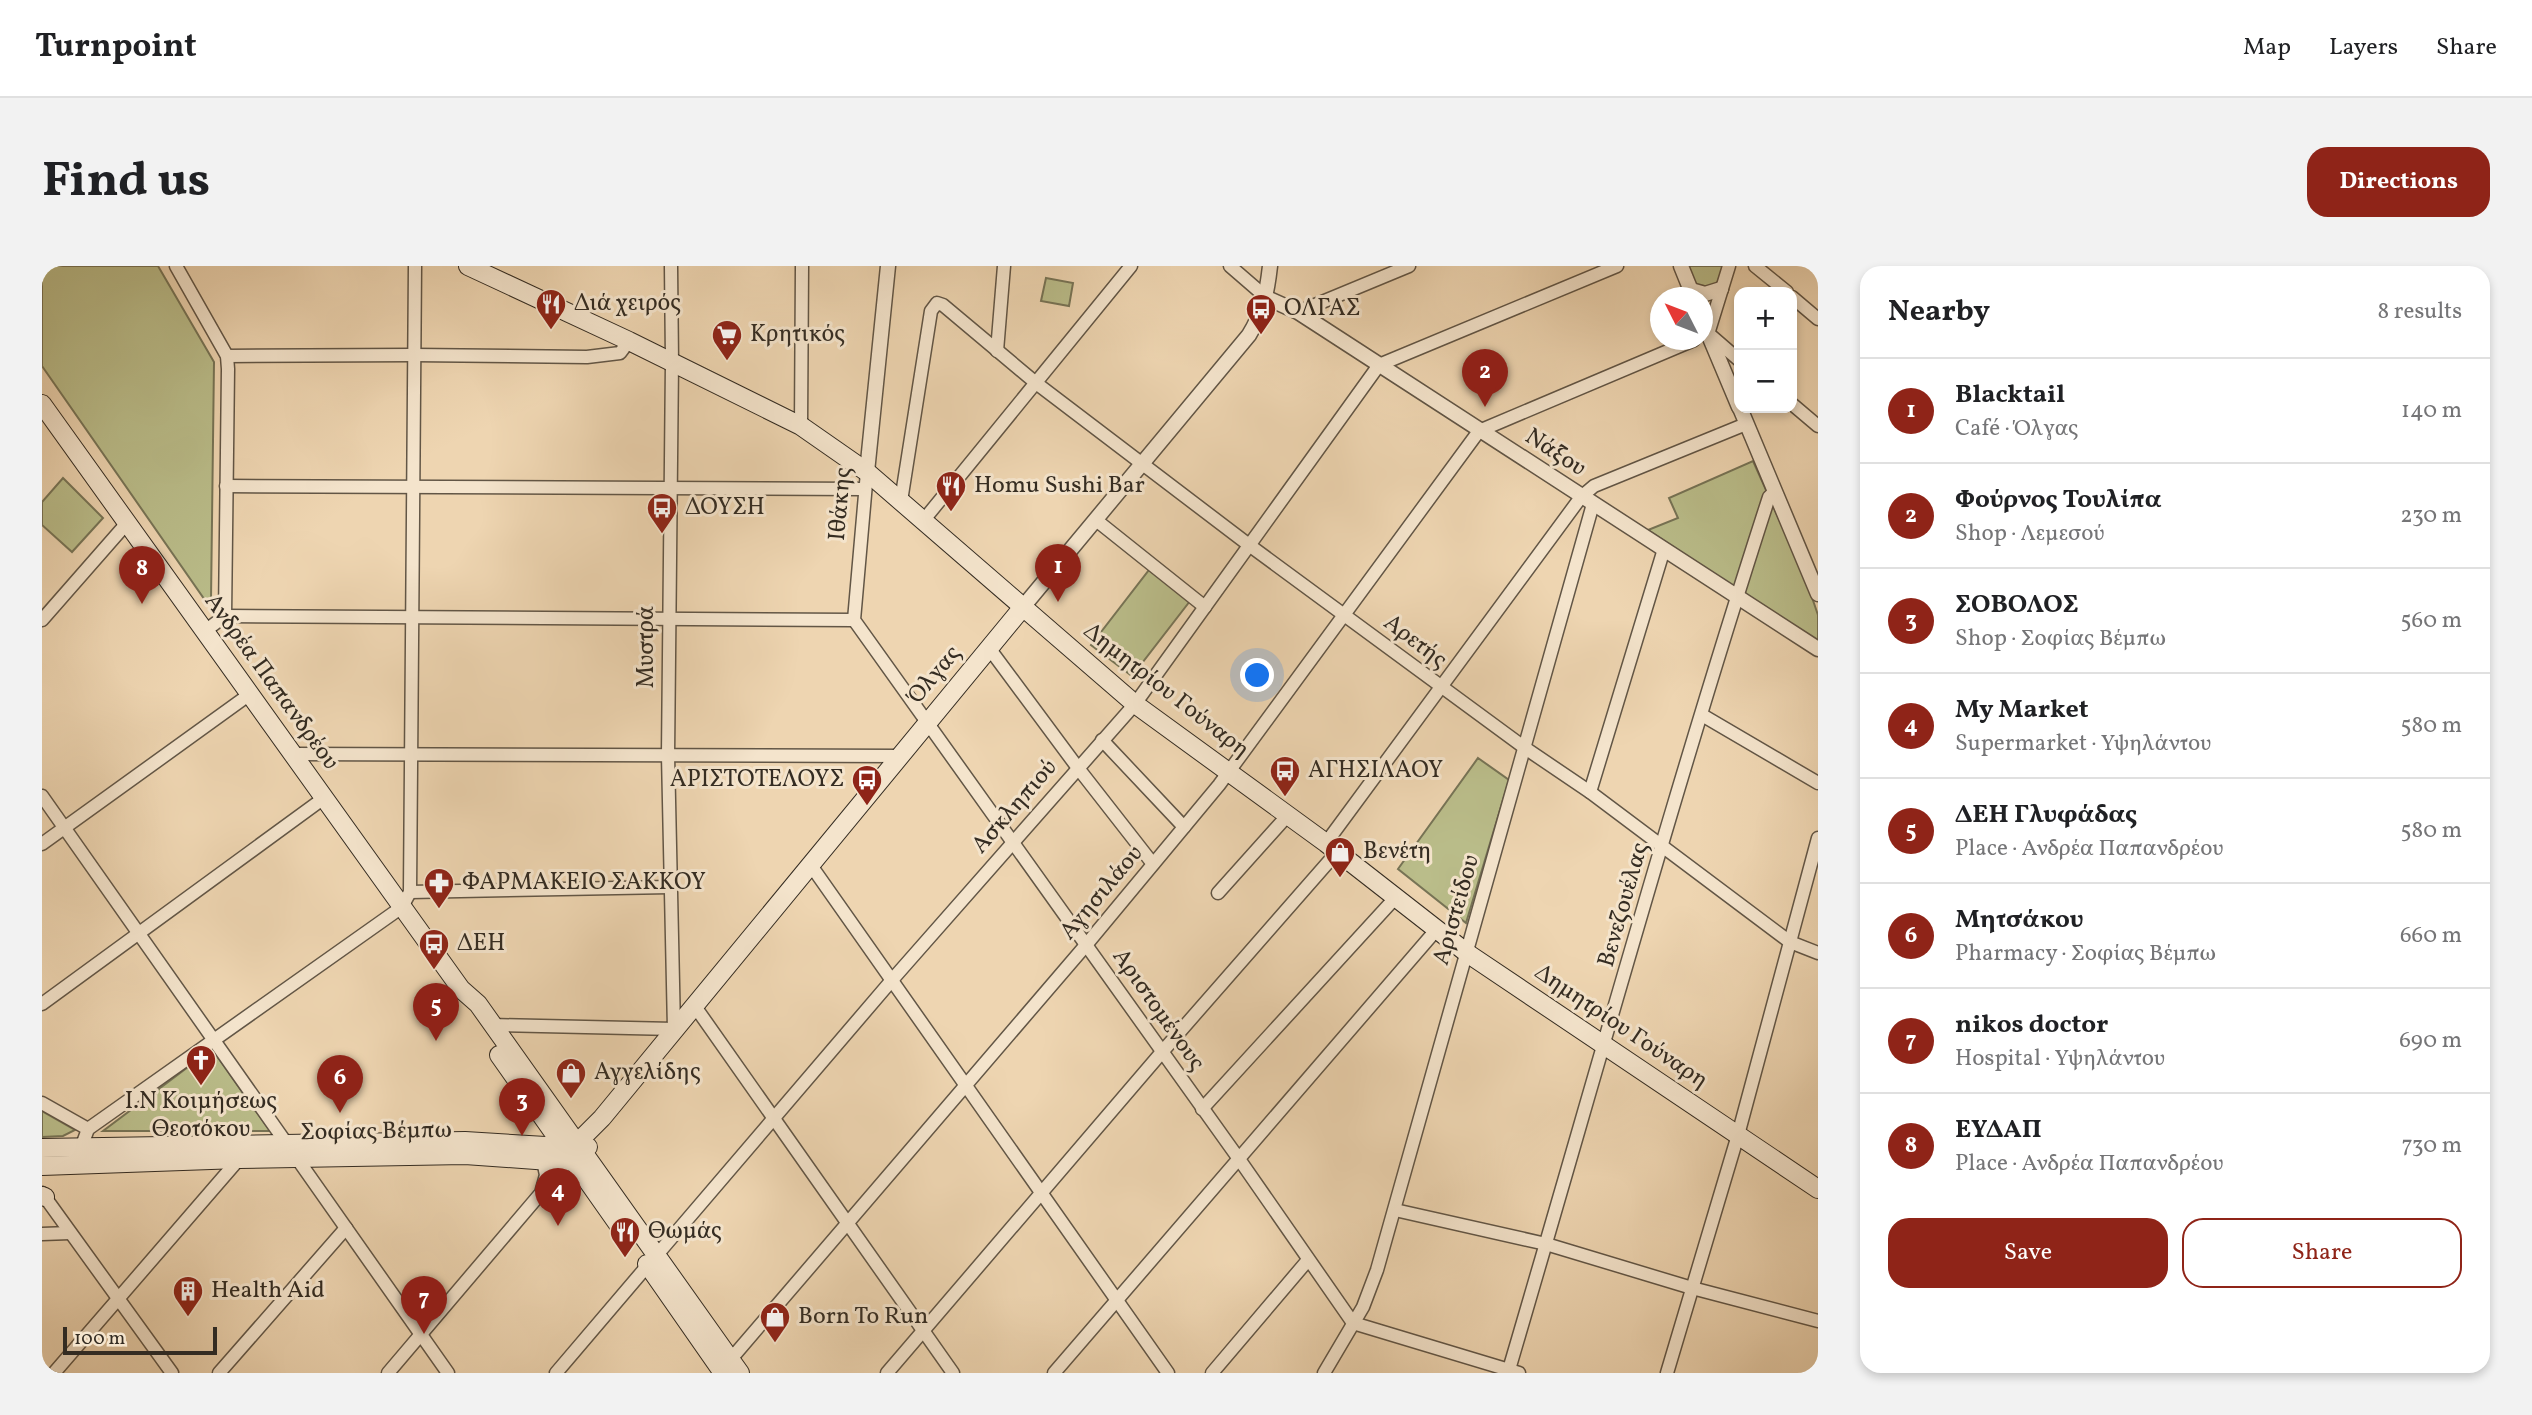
<!DOCTYPE html>
<meta charset="utf-8">
<style>
:root{--surface:#fff;--page:#f2f2f2;--text:#202124;--muted:#757577;--line:#e0e0e0;--accent:#8f2418}
body{margin:0;font-family:Vollkorn,serif;background:var(--page);color:var(--text)}
.controls{position:absolute;right:21px;top:21px;display:grid;overflow:hidden;border-radius:14px;box-shadow:0 4px 10px #0003}
.controls button{width:63px;height:63px;display:grid;place-items:center;padding:0;border:0;border-bottom:2px solid var(--line);background:var(--surface);color:var(--text);font:35px sans-serif}
.compass{position:absolute;left:1608px;top:21px;width:63px;height:63px;border-radius:50%;background:var(--surface);box-shadow:0 4px 10px #0003;rotate:312deg}
.scale{position:absolute;left:21px;bottom:18px;width:154px;box-sizing:border-box;padding-left:7px;border:4px solid #342c22;border-top:0;font-size:19px;line-height:24px;white-space:nowrap;color:#342c22;-webkit-text-stroke:5px #f4e4cc;paint-order:stroke}
.you{position:absolute;left:1216px;top:410px;width:24px;height:24px;margin:-18px;border:5px solid #fff;border-radius:50%;background:#1a73e8;box-shadow:0 0 0 10px #1a73e833}
.badge{display:grid;place-items:center;width:46px;height:46px;border-radius:50%;background:var(--accent);color:#fff;font-size:23px;font-weight:700}
.pin{position:absolute;translate:-50% -58px;filter:drop-shadow(0 2px 4px #0008)}
.pin::after{content:'';position:absolute;top:37px;width:24px;height:21px;background:inherit;clip-path:polygon(0 0,100% 0,50% 100%)}
.list{margin:0;padding:0;list-style:none}
h2{display:flex;justify-content:space-between;align-items:center;height:91px;margin:0;padding:0 28px;font-size:30px}
h2 small{font-size:23px;font-weight:400;color:var(--muted)}
.list li{display:grid;grid-template-columns:46px 1fr auto;gap:21px;align-items:center;box-sizing:border-box;height:105px;padding:0 28px;border-top:2px solid var(--line)}
.list b{display:block;font-size:26px;white-space:nowrap}
.list p{margin:0;font-size:23px;white-space:nowrap;color:var(--muted)}
.list em{font-size:23px;font-style:normal;color:var(--muted)}
.actions{display:flex;gap:14px;padding:21px 28px}
.actions a{flex:1;padding:16px 0;border:2px solid var(--accent);border-radius:21px;text-align:center;font-size:24px;color:var(--accent)}
.actions .main{background:var(--accent);color:#fff}
.map{position:relative;flex:none;width:1776px;height:1107px;overflow:hidden;border-radius:21px}
header{display:flex;align-items:center;gap:42px;box-sizing:border-box;height:98px;padding:0 35px;background:var(--surface);border-bottom:2px solid var(--line)}
header strong{font-size:33px}
nav{display:flex;gap:38px;margin-inline-start:auto;font-size:24px}
.intro{display:flex;align-items:center;justify-content:space-between;box-sizing:border-box;height:168px;padding:0 42px}
h1{margin:0;font-size:49px}
.button{padding:18px 32px;border-radius:21px;background:var(--accent);color:#fff;font-size:24px;font-weight:700}
main{display:flex;gap:42px;padding:0 42px}
aside{flex:1;background:var(--surface);border-radius:21px;box-shadow:0 4px 10px #0003}
.map>svg:first-child{display:block}
</style>
<header>
<strong>Turnpoint</strong>
<nav><a>Map</a><a>Layers</a><a>Share</a></nav>
</header>
<div class="intro"><h1>Find us</h1><a class="button">Directions</a></div>
<main>
<div class="map">
<svg width="1776" height="1107" viewBox="0 0 1776 1107">
<rect width="100%" height="100%" fill="#eed5b1"/>
<filter id="stains"><feTurbulence type="fractalNoise" baseFrequency=".00286" numOctaves="4"/><feColorMatrix values="0 0 0 0 .2 0 0 0 0 .09 0 0 0 0 .02 0 0 0 .5 -.17"/></filter>
<radialGradient id="worn" r=".72"><stop offset=".6" stop-color="#630" stop-opacity="0"/><stop offset="1" stop-color="#630" stop-opacity=".3"/></radialGradient>
<g fill="#babd8a" stroke="#777456" stroke-width="2">
<polygon points="0,0 116,0 172,96 169,334 165,337 0,100"/>
<polygon points="1643,0 1681,0 1674,21 1651,19"/>
<polygon points="1004,12 1031,17 1027,40 999,35"/>
<polygon points="1711,195 1763,311 1776,349 1776,377 1606,264 1636,252 1627,232"/>
<polygon points="21,212 61,252 30,286 0,259 0,236"/>
<polygon points="1107,304 1148,335 1090,410 1049,379"/>
<polygon points="1436,492 1467,514 1424,657 1356,603"/>
<polygon points="170,783 228,865 61,865"/>
<polygon points="0,845 33,864 21,870 0,871"/>
</g>
<g fill="none" stroke-linecap="round" stroke-linejoin="round">
<g stroke="#625646" stroke-width="15">
<g id="minor">
<polyline points="134,0 185,90 186,103 183,350 163,365"/>
<polyline points="1188,0 1225,32"/>
<polyline points="1713,0 1745,26"/>
<polyline points="1750,31 1776,53"/>
<polyline points="1256,46 1367,0"/>
<polyline points="1666,68 1687,0"/>
<polyline points="1667,68 1697,94"/>
<polyline points="955,85 962,0"/>
<polyline points="185,90 372,89 545,91 578,87 587,75"/>
<polyline points="1750,138 1776,160"/>
<polyline points="759,160 760,0"/>
<polyline points="825,206 812,354 1197,893 1311,1057"/>
<polyline points="184,220 822,223"/>
<polyline points="859,235 889,45 895,37 901,39 994,117 1207,279 1483,482 1548,526 1748,676 1776,687"/>
<polyline points="1054,254 1163,341"/>
<polyline points="881,255 1089,0"/>
<polyline points="183,350 812,354"/>
<polyline points="0,354 85,257"/>
<polyline points="947,382 1036,502 1111,598"/>
<polyline points="1660,449 1776,517"/>
<polyline points="1060,474 1142,561"/>
<polyline points="251,488 858,490"/>
<polyline points="1548,526 1622,283"/>
<polyline points="0,530 406,1107"/>
<polyline points="1284,577 1539,231 1552,220 1704,158"/>
<polyline points="0,578 208,428"/>
<polyline points="768,598 1126,1107"/>
<polyline points="368,626 628,621"/>
<polyline points="1176,627 1246,549"/>
<polyline points="0,738 282,532"/>
<polyline points="652,739 911,1107"/>
<polyline points="450,759 632,763 626,489 630,96 629,0"/>
<polyline points="0,837 46,863"/>
<polyline points="1160,843 1354,631"/>
<polyline points="39,882 46,863 360,641 368,626 373,0"/>
<polyline points="0,927 130,1107"/>
<polyline points="1353,944 1504,978 1650,1022 1776,1055"/>
<polyline points="0,968 28,967"/>
<polyline points="614,990 850,714 1093,438 1337,99 1575,0"/>
<polyline points="1311,1057 1477,1107"/>
<polyline points="689,1093 1044,679 1177,519 1437,165 1652,74"/>
<polyline points="12,1107 197,893"/>
<polyline points="177,1107 304,962"/>
<polyline points="346,1107 499,927 504,909 501,895"/>
<polyline points="514,1107 606,999"/>
<polyline points="845,1107 1120,786 1296,585"/>
<polyline points="1012,1107 1395,663"/>
<polyline points="1170,1107 1266,994"/>
<polyline points="1282,1107 1321,1041 1335,1004 1551,238"/>
<path d="M1466,1107C1552,815 1633,521 1727,231L1733,225"/>
<polyline points="1625,1107 1696,869 1776,572"/>
</g>
</g>
<g stroke="#625646" stroke-width="17">
<g id="tertiary">
<polyline points="1639,0 1652,32"/>
<polyline points="1649,24 1663,28 1679,23"/>
<polyline points="1225,32 1256,46 1776,383"/>
<polyline points="1660,53 1697,141"/>
<polyline points="1698,142 1776,328"/>
<polyline points="825,206 846,0"/>
<path d="M981,341L1207,69C1221,46 1225,27 1228,0"/>
</g>
</g>
<g stroke="#342c22" stroke-width="20">
<g id="secondary">
<polyline points="426,0 587,75 759,160 825,206 1093,438 1284,577 1425,687 1776,923"/>
<polyline points="0,138 419,723 436,738 698,1107"/>
<polyline points="457,789 578,961"/>
<polyline points="0,882 423,875 520,881 539,873 560,852 981,341"/>
<polyline points="0,900 197,893 423,889 521,896 531,895 546,881"/>
<polyline points="0,930 3,931"/>
<polyline points="605,998 681,1107"/>
</g>
</g>
<use href="#minor" stroke="#f4e4cc" stroke-width="12"/>
<use href="#tertiary" stroke="#f4e4cc" stroke-width="14"/>
<use href="#secondary" stroke="#f4e4cc" stroke-width="18"/>
</g>
<defs>
<g id="restaurant-pin" transform="scale(1.575)"><path d="M0 17L-7.5 6A9.5 9.5 0 1 1 7.5 6Z" fill="#8f2418" stroke="#f4e4cc"/><path d="M-5-6h1v4h1v-4h1v4h1v-4h1v5L-1.5 .5V6h-2V.5L-5-1ZM5-6V6H3V1.5H1.5Q1.5-4 5-6Z" fill="#fff"/></g>
<g id="bus-pin" transform="scale(1.575)"><path d="M0 17L-7.5 6A9.5 9.5 0 1 1 7.5 6Z" fill="#8f2418" stroke="#f4e4cc"/><path d="M-5-6H5V4H4V6H2V4H-2V6H-4V4H-5ZM-3.5-4V0h7V-4ZM-3.5 1.2v1.5H-2V1.2ZM2 1.2v1.5H3.5V1.2Z" fill="#fff"/></g>
<g id="supermarket-pin" transform="scale(1.575)"><path d="M0 17L-7.5 6A9.5 9.5 0 1 1 7.5 6Z" fill="#8f2418" stroke="#f4e4cc"/><path d="M-6-5.5h2.5l.6 2H6L4.5 2H-2.5L-4.4-4H-6ZM-1.5 3.2a1.3 1.3 0 1 0 .1 0ZM3 3.2a1.3 1.3 0 1 0 .1 0Z" fill="#fff"/></g>
<g id="shop-pin" transform="scale(1.575)"><path d="M0 17L-7.5 6A9.5 9.5 0 1 1 7.5 6Z" fill="#8f2418" stroke="#f4e4cc"/><path d="M-5-2.5h2.3a2.7 3.5 0 0 1 5.4 0H5L5.5 6h-11ZM-1.5-2.5h3a1.5 2.3 0 0 0-3 0Z" fill="#fff"/></g>
<g id="pharmacy-pin" transform="scale(1.575)"><path d="M0 17L-7.5 6A9.5 9.5 0 1 1 7.5 6Z" fill="#8f2418" stroke="#f4e4cc"/><path d="M-2-6h4v4h4v4h-4v4h-4v-4h-4v-4h4Z" fill="#fff"/></g>
<g id="church-pin" transform="scale(1.575)"><path d="M0 17L-7.5 6A9.5 9.5 0 1 1 7.5 6Z" fill="#8f2418" stroke="#f4e4cc"/><path d="M-1.2-6h2.4v3.5h3.3v2.4h-3.3V6h-2.4V-.1h-3.3v-2.4h3.3Z" fill="#fff"/></g>
<g id="building-pin" transform="scale(1.575)"><path d="M0 17L-7.5 6A9.5 9.5 0 1 1 7.5 6Z" fill="#8f2418" stroke="#f4e4cc"/><path d="M-4-6H4V6H1V3H-1V6H-4ZM-2.5-4.3h1.7v1.8h-1.7ZM.8-4.3h1.7v1.8H.8ZM-2.5-1h1.7V.8h-1.7ZM.8-1h1.7V.8H.8Z" fill="#fff"/></g>
</defs>
<g fill-rule="evenodd">
<use href="#restaurant-pin" x="509" y="38"/>
<use href="#bus-pin" x="1219" y="43"/>
<use href="#supermarket-pin" x="685" y="69"/>
<use href="#restaurant-pin" x="909" y="220"/>
<use href="#bus-pin" x="620" y="242"/>
<use href="#bus-pin" x="1243" y="505"/>
<use href="#bus-pin" x="825" y="514"/>
<use href="#shop-pin" x="1298" y="586"/>
<use href="#pharmacy-pin" x="397" y="617"/>
<use href="#bus-pin" x="392" y="678"/>
<use href="#church-pin" x="159" y="794"/>
<use href="#shop-pin" x="529" y="807"/>
<use href="#restaurant-pin" x="583" y="966"/>
<use href="#building-pin" x="146" y="1025"/>
<use href="#shop-pin" x="733" y="1051"/>
</g>
<g text-anchor="middle" dominant-baseline="central" stroke-width="6" stroke-linejoin="round" paint-order="stroke">
<g font-size="24" fill="#342c22" stroke="#f4e4cc" text-anchor="start">
<text x="532" y="38">Διά χειρός</text>
<text x="1242" y="43">ΟΛΓΑΣ</text>
<text x="708" y="69">Κρητικός</text>
<text x="932" y="220">Homu Sushi Bar</text>
<text x="643" y="242">ΔΟΥΣΗ</text>
<text x="1266" y="505">ΑΓΗΣΙΛΑΟΥ</text>
<text x="802" y="514" text-anchor="end">ΑΡΙΣΤΟΤΕΛΟΥΣ</text>
<text x="1321" y="586">Βενέτη</text>
<text x="420" y="617">ΦΑΡΜΑΚΕΙΟ ΣΑΚΚΟΥ</text>
<text x="415" y="678">ΔΕΗ</text>
<text x="552" y="807">Αγγελίδης</text>
<text x="159" y="836" text-anchor="middle">Ι.Ν Κοιμήσεως<tspan x="159" dy="28">Θεοτόκου</tspan></text>
<text x="606" y="966">Θωμάς</text>
<text x="169" y="1025">Health Aid</text>
<text x="756" y="1051">Born To Run</text>
</g>
<g font-size="24" fill="#342c22" stroke="#f4e4cc">
<text transform="translate(1513 187) rotate(33)">Νάξου</text>
<text transform="translate(799 238) rotate(-85)">Ιθάκης</text>
<text transform="translate(1373 376) rotate(37)">Αρετής</text>
<text transform="translate(605 381) rotate(-90)">Μυστρά</text>
<text transform="translate(893 409) rotate(-50)">Όλγας</text>
<text transform="translate(229 416) rotate(54)">Ανδρέα Παπανδρέου</text>
<text transform="translate(1124 425) rotate(38)">Δημητρίου Γούναρη</text>
<text transform="translate(973 541) rotate(-49)">Ασκληπιού</text>
<text transform="translate(1060 627) rotate(-50)">Αγησιλάου</text>
<text transform="translate(1582 639) rotate(-74)">Βενεζουέλας</text>
<text transform="translate(1415 644) rotate(-74)">Αριστείδου</text>
<text transform="translate(1116 744) rotate(55)">Αριστομένους</text>
<text transform="translate(1579 761) rotate(34)">Δημητρίου Γούναρη</text>
<text transform="translate(334 866) rotate(-1)">Σοφίας Βέμπω</text>
</g>
</g>
<rect width="100%" height="100%" filter="url(#stains)"/>
<rect width="100%" height="100%" fill="url(#worn)"/>
</svg>
<div class="controls">
<button>+</button>
<button>−</button>
</div>
<svg class="compass" viewBox="-18 -18 36 36"><path d="M0-13l5 13h-10z" fill="#e53935"/><path d="M0 13l5-13h-10z" fill="#757577"/></svg>
<div class="scale">100 m</div>
<div class="you"></div>
<div class="pin badge" style="left:1016px;top:336px">1</div>
<div class="pin badge" style="left:1443px;top:141px">2</div>
<div class="pin badge" style="left:480px;top:870px">3</div>
<div class="pin badge" style="left:516px;top:960px">4</div>
<div class="pin badge" style="left:394px;top:775px">5</div>
<div class="pin badge" style="left:298px;top:847px">6</div>
<div class="pin badge" style="left:382px;top:1068px">7</div>
<div class="pin badge" style="left:100px;top:338px">8</div>
</div>
<aside>
<h2>Nearby<small>8 results</small></h2>
<ul class="list">
<li><span class="badge">1</span><div><b>Blacktail</b><p>Café · Όλγας</p></div><em>140 m</em></li>
<li><span class="badge">2</span><div><b>Φούρνος Τουλίπα</b><p>Shop · Λεμεσού</p></div><em>230 m</em></li>
<li><span class="badge">3</span><div><b>ΣΟΒΟΛΟΣ</b><p>Shop · Σοφίας Βέμπω</p></div><em>560 m</em></li>
<li><span class="badge">4</span><div><b>My Market</b><p>Supermarket · Υψηλάντου</p></div><em>580 m</em></li>
<li><span class="badge">5</span><div><b>ΔΕΗ Γλυφάδας</b><p>Place · Ανδρέα Παπανδρέου</p></div><em>580 m</em></li>
<li><span class="badge">6</span><div><b>Μητσάκου</b><p>Pharmacy · Σοφίας Βέμπω</p></div><em>660 m</em></li>
<li><span class="badge">7</span><div><b>nikos doctor</b><p>Hospital · Υψηλάντου</p></div><em>690 m</em></li>
<li><span class="badge">8</span><div><b>ΕΥΔΑΠ</b><p>Place · Ανδρέα Παπανδρέου</p></div><em>730 m</em></li>
</ul>
<div class="actions"><a class="main">Save</a><a>Share</a></div>
</aside>
</main>
